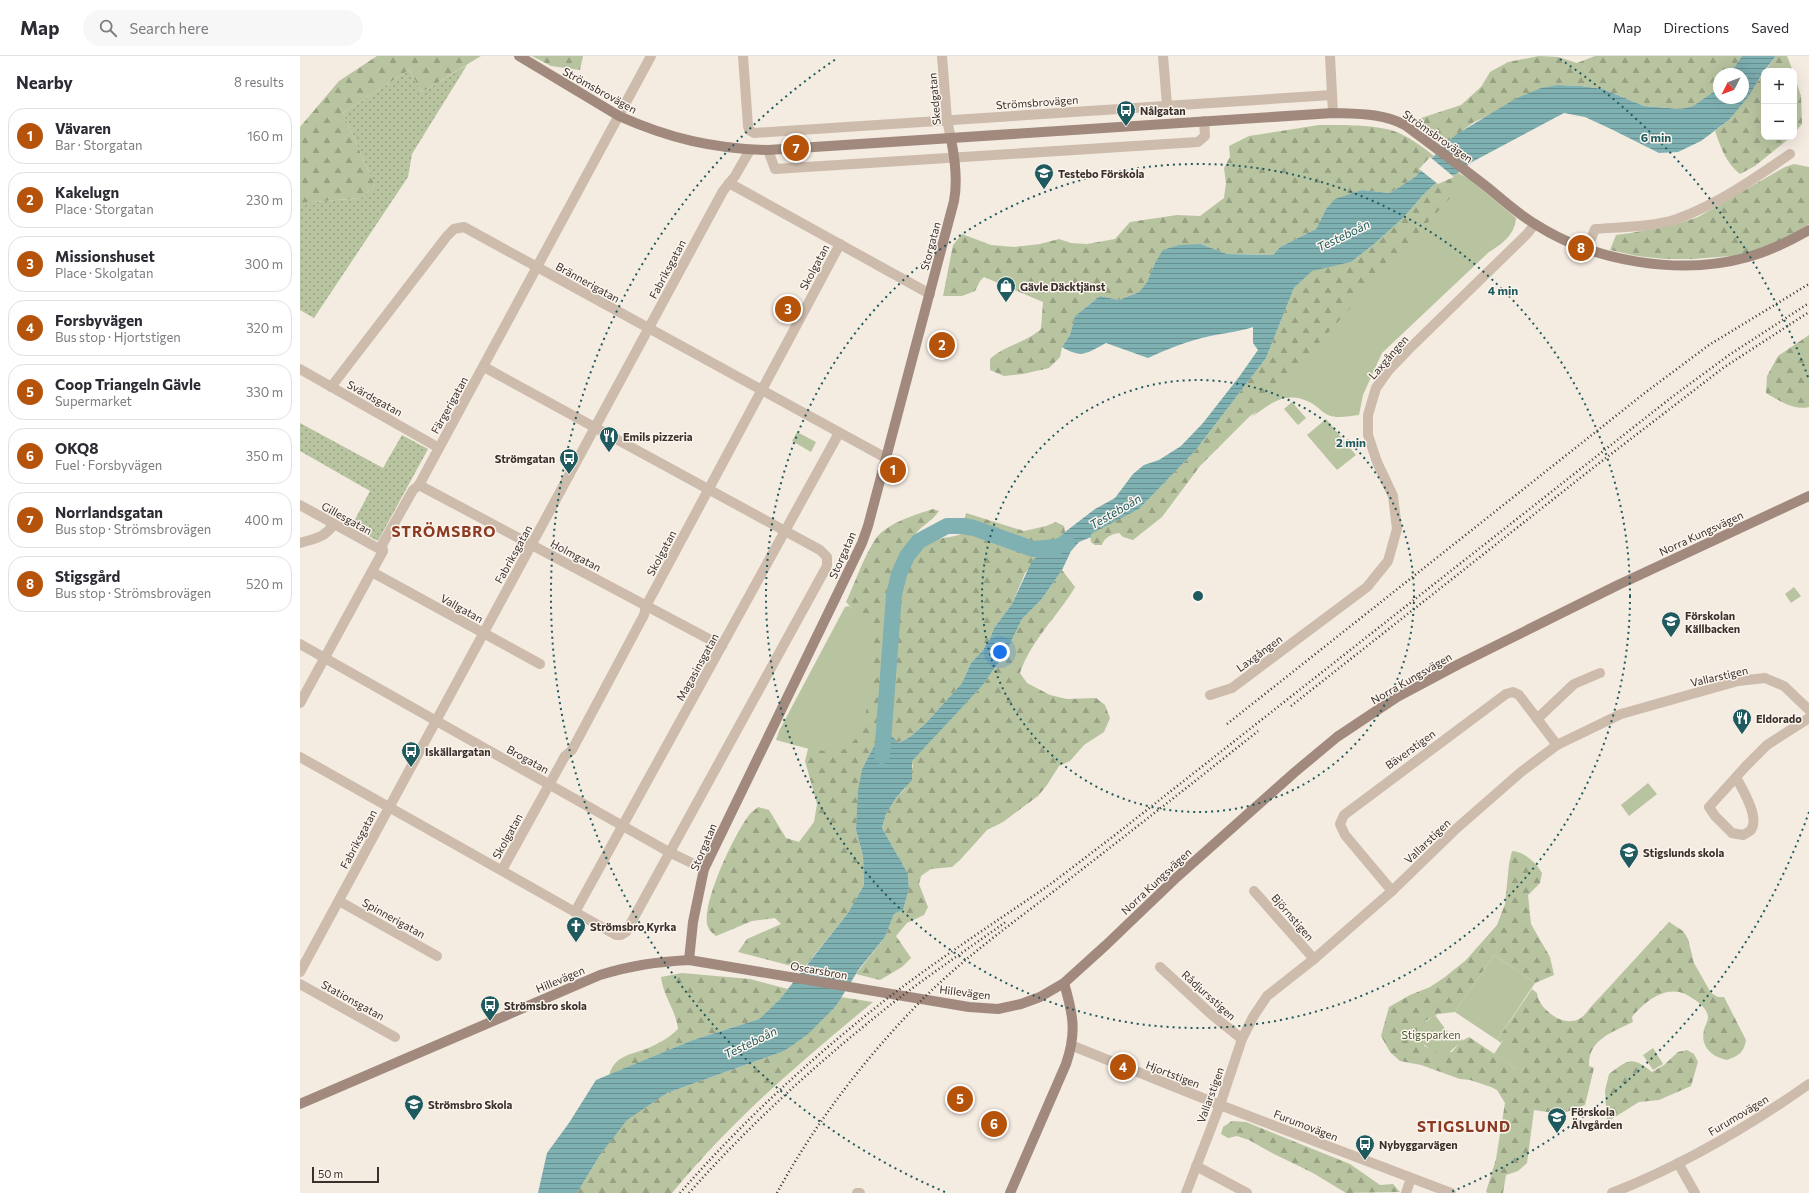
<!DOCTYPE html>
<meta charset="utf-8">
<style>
:root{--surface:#fff;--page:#f7f7f7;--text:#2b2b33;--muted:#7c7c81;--line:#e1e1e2;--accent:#b45309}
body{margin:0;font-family:Commissioner,sans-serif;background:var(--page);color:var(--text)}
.controls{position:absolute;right:12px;top:12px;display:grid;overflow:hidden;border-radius:8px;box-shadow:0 4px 16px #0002}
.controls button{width:36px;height:36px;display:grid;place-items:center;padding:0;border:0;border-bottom:1px solid var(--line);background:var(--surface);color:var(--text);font:20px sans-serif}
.compass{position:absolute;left:1413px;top:12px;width:36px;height:36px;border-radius:50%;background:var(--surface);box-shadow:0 4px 16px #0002;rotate:228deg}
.scale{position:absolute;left:12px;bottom:10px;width:67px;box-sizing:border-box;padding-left:4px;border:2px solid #3b302b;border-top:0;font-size:11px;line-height:14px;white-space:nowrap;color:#3b302b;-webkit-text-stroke:3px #fbf5ee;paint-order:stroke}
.you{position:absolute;left:700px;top:596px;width:14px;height:14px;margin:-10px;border:3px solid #fff;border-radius:50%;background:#1a73e8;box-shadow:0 0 0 6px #1a73e833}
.badge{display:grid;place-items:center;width:26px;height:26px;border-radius:50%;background:var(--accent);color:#fff;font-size:13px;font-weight:700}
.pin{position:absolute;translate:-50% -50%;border:2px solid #fff;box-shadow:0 1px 4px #0006}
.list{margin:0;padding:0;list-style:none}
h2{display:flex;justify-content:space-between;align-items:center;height:52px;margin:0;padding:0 16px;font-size:17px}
h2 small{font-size:13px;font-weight:400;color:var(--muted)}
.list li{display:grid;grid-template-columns:26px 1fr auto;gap:12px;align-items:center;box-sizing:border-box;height:56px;margin:0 8px 8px;padding:0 8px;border:1px solid var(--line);border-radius:16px}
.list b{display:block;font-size:15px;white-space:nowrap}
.list p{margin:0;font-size:13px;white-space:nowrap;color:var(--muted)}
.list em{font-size:13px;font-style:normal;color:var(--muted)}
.icon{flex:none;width:22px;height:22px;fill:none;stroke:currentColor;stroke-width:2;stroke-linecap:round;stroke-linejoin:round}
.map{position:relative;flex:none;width:1509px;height:1137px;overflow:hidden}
header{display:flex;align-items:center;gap:24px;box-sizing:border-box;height:56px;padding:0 20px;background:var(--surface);border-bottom:1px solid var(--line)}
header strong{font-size:19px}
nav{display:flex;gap:22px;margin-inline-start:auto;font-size:14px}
.search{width:280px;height:36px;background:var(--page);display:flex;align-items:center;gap:10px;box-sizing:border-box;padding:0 14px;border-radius:22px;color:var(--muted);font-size:15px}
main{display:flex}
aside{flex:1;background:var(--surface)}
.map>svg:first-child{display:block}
</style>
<header>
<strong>Map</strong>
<div class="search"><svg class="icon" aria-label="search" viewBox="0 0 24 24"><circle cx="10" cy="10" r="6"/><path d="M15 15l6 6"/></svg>Search here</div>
<nav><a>Map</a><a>Directions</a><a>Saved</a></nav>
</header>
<main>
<aside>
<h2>Nearby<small>8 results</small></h2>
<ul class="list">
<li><span class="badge">1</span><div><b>Vävaren</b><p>Bar · Storgatan</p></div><em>160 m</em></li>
<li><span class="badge">2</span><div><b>Kakelugn</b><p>Place · Storgatan</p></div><em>230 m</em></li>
<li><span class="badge">3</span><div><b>Missionshuset</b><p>Place · Skolgatan</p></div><em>300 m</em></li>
<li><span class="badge">4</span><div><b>Forsbyvägen</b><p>Bus stop · Hjortstigen</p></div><em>320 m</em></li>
<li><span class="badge">5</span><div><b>Coop Triangeln Gävle</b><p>Supermarket</p></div><em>330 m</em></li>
<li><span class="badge">6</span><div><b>OKQ8</b><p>Fuel · Forsbyvägen</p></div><em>350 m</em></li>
<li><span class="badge">7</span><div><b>Norrlandsgatan</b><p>Bus stop · Strömsbrovägen</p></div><em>400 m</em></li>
<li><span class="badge">8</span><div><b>Stigsgård</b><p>Bus stop · Strömsbrovägen</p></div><em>520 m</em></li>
</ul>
</aside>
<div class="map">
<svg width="1509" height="1137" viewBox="0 0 1509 1137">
<defs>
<pattern id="grass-dots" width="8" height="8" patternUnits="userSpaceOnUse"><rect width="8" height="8" fill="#b8c4a0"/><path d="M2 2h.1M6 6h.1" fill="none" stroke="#97a083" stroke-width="1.8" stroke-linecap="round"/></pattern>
<pattern id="forest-firs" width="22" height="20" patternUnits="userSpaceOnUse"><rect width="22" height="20" fill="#b8c4a0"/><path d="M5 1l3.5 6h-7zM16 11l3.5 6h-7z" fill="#97a083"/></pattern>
<pattern id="water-rules" width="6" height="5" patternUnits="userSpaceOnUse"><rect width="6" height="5" fill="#7fb0b2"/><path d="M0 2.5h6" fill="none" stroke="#699091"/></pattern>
</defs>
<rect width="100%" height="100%" fill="#f4ebe1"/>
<g fill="url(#grass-dots)">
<polygon points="167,9 112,98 108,121 14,262 0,254 0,147 61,142 75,130 43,57 109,14 122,36"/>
<polygon points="0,367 83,412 102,379 128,393 78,485 51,471 70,435 0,395"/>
</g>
<g fill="url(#forest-firs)">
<polygon points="77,0 181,0 122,36 109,14 43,57 75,130 61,142 0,147 0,71 39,25"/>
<polygon points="232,0 283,0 280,14 251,10"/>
<polygon points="1239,0 1258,1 1277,7 1295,0 1442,0 1430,18 1419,18 1419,30 1411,38 1393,50 1380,53 1344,50 1303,33 1281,30 1258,29 1174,66 1145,88 1115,64 1161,49 1181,31 1190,16 1208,6"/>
<polygon points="1476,0 1487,0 1493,15 1465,15"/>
<path d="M1464,17V81H1491L1455,110L1440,118C1426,107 1421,92 1415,75L1429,64Z"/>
<polygon points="1494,19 1501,40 1502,68 1494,77"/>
<path d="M1019,69C1041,69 1079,68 1099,77C1112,83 1123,91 1134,100L1115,121L1090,137L1062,134L1026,153L1016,173L980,191L973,199L927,198L901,188L855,207L847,226L839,236L819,244L800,240L775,260L770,279L762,291L760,301L749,312L723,318L704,320L690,314V303C706,289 725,287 741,273L743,246L684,221L680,225L675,235L662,240H643L653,189L662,178L691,189L714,191L740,188L759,183L771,187L787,188L815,183L830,166L877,159L900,160L924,142L926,127L924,112L930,101L929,90L949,80Z"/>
<polygon points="1494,108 1509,111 1509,168 1485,183 1443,199 1394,203 1365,203 1337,200 1310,194 1316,179 1331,177 1377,168 1398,161 1485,111"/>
<path d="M1158,117L1168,122L1004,341L982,340L950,360L900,410L862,461L833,484L823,481L819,477C811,478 804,482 802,489H795L791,486L790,478L839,453L895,395L966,302L994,232L1012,214L1051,206L1073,189L1104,161L1123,139L1139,124Z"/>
<path d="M1509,279V351C1495,355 1478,344 1466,337L1467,320L1478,300Z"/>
<path d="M633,453L639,455C632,466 620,470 614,480L620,488C627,488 632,485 639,483C647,481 654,481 661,478L666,457L724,475L746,470L756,466L764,470L765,476L725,517L712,548L694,572L689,585L683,594L671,607L662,627L626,667L610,681L597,687L596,685L577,679L575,688L562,713L556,774L563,800L564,829L548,857L503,913L438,896L447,883L481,868L475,862L452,865L416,880C412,877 408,873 407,868C403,845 433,781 447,762C449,758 454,754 458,751L469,754L486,782L499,786L514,766L517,748L505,705L508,693L567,568L546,546C555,527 562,505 573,487C583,468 614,459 633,453Z"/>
<path d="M762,514L775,531C758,560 731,584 720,617L727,627L750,639L767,643L796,642L805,649L810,662L804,676L784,689L770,705L759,710L747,729L738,740L703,766L687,774L660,804L652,811L631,813L621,820L619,828L628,851L624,859L607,867L596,880L611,902L602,911L580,924L556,918L585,881L594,858L603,854L609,833L608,818L582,772L586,758L596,742L605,733L613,710L611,705L682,630L706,596L722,563L741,544Z"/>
<path d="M1212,795C1225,796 1236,807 1242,817L1240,827L1228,839L1231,868L1250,901L1254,919L1235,927L1194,899L1155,956L1138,958L1125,965L1124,990L1133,994L1152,996L1160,986L1169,981L1217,1013L1203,984L1201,987L1197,984L1232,933L1237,937C1238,951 1258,967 1271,965C1280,965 1285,959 1289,953L1369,866L1383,875L1388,883L1394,907L1411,937L1418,941H1424L1446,984C1444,997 1438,1000 1427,1004C1412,1001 1400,991 1404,974C1405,969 1410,963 1407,957C1405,951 1397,945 1392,942C1370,926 1347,943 1332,961L1333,966C1313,976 1288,983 1289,1010L1294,1012L1285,1049L1261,1058L1234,1054L1227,1107L1218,1115L1206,1119L1203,1137H1188L1186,1136L1196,1103L1205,1047L1197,1034L1191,1031L1170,1024L1160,1023L1121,1009L1100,1005L1090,996L1081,980L1089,951L1110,939L1130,931L1145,921L1166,904L1197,869L1205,848L1209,808Z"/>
<path d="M382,917L450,923L488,933L480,943L459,963L393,984L309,1019C315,1000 329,999 346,993C358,988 369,982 378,973C376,954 363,940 361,921Z"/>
<path d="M541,941L573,946C500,1006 432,1064 372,1137H277L300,1099L326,1064L367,1037L484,995L536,950Z"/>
<path d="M1387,994L1394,998L1398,1006L1391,1030L1359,1044L1339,1046L1307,1066L1305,1035L1309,1018C1330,1002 1333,1001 1352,1016L1364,1009L1378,996Z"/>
<polygon points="932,1065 946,1066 1050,1108 1080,1129 1093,1128 1100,1136 1046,1137 1013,1117 974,1098 949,1084 937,1080 928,1082 921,1078 923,1071"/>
</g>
<g fill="#b8c4a0">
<path d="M1168,122L1216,162C1215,179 1202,188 1189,196L1082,297L1063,339L1059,359C1050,360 1037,363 1028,359C1023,357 1018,351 1013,348C988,334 973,345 952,361Z"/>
<polygon points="992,346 1006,362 998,369 984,353"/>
<polygon points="1026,363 1056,399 1037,414 1007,379"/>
<polygon points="497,376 516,386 511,396 492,385"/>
<polygon points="1494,531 1501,540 1491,547 1485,538"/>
<polygon points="549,550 573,569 574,584 571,630 562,676 547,692 538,696 513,694 476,684 479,675 545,551"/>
<polygon points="1348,727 1357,738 1329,760 1321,749"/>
<polygon points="1194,899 1235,927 1197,984 1155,956"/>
<path d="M1135,959L1146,974L1163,984L1144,1001C1133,994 1120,990 1116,977L1119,970Z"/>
<polygon points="1204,983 1227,999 1217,1013 1194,998"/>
<polygon points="1353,992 1363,1008 1353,1014 1343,999"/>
</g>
<path fill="url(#water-rules)" d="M1442,0H1476L1464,15L1448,41L1429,64L1401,85L1378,96L1359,97L1311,73L1285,61L1264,57L1172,106L1158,117L1139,124L1123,139L1104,161L1073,189L1051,206L1012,215L994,232L966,302L895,395L839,453L791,478V481L779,486L771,495L762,514L741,544L722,563L706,596L682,630L612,705V724L596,742L586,758L582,772L608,818L609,833L603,854L594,858L585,881L559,913L536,950L507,979L484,995L367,1037L327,1064L300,1099L277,1137H238L247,1097L269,1067L296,1024L393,984L459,963L480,943L548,857L564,829L563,800L556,774L558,735L562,713L575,688L577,679C586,677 593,679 598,687L610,681L626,667L662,627L671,607L683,594L689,585L694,572L712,548L732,505L765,476L795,453L815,442L833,418L844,409L859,404L881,390L903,367L939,321L958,294L953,287V271C938,276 924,277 910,280C888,285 867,293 848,302L806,287C787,297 782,303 762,291L770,279L775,260L800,240L819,244L839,236L847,226L855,207L863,194L879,189L901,188L927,198L973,199L980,191L1016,173L1026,153L1035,143L1062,134L1090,137L1115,121L1145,88L1157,78L1215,43L1241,32L1258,29L1281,30L1303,33L1344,50L1380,53L1393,50L1412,37L1419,30V42H1443V18H1430Z"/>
<polygon fill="#f4ebe1" points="1130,101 1154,121 1138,128 1119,113"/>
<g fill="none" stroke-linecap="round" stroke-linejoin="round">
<polyline stroke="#7fb0b2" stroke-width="16" points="582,700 594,539 599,518 607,500 619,485 647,470 662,470 674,472 733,493 756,491 767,487"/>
<g stroke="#cdbbac" stroke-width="10">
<polyline points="443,0 448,70 449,74 454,77 1032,39"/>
<polyline points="642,0 647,64 651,83"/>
<polyline points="863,0 867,49"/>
<polyline points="1030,0 1033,57"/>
<polyline points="468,94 475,113 898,86 905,80 904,65"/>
<polyline points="429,127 630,238"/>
<path d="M1287,193L1295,173C1321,171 1353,171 1377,163C1418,148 1454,123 1490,98"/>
<polyline points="0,313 139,392"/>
<polyline points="31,331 147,180 154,173 164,171 586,402"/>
<polyline points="119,429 422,590"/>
<polyline points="0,449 83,495"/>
<path d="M0,487C16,482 24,482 34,468"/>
<polyline points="72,516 240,608"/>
<polyline points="0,588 369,796 404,813"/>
<polyline points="910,639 932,632 1067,531 1088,505 1097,473 1093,440 1077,406 1068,379 1068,359 1076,332 1088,315 1108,294 1227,178 1235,168"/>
<polyline points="0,647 83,495 82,489 113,434 119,429 351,0"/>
<polyline points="1237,663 1274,628 1300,617"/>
<polyline points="0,701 275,856 316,879 321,879 326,876 527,510 527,501 520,494 184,311"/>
<path d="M1436,721C1442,733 1460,761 1451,774C1449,776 1445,778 1443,779L1432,777L1415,760L1409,751L1446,710L1467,689L1509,662"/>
<polyline points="202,814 265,700 272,694 344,559 346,550 540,188"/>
<polyline points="954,835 1014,903"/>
<polyline points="1092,835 1045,779 1040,768 1044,759 1206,638 1213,636 1219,639 1257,689"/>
<polyline points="39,845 137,900"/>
<polyline points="275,856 539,377"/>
<polyline points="860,911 911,958 942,983"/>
<polyline points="0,916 423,135 435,120 450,94"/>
<polyline points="0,928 95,981"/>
<polyline points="773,990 920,1049 1151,1137"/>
<polyline points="1378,1107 1395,1137"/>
<polyline points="896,1110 947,1137"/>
<polyline points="557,1137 560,1137"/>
<polyline points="886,1137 920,1049 942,983 953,961 967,940 1014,903 1092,835 1157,772 1221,716 1257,689 1321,658 1438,625 1465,622 1484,630 1509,654"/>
<polyline points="1106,1137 1111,1122"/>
<path d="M1312,1137C1381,1110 1448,1071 1509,1028"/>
</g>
<g stroke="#a18a7d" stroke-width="10">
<path d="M219,0L319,60C368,82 414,93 468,94L1033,57C1058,58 1083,57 1105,69C1133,90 1160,110 1187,131C1203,144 1218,158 1235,168C1294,206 1381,220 1448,201C1470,195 1490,185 1509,174"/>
<path d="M389,904L393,866L404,813L535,543L562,487L568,470L654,145C658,124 655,103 651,83"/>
<path d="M0,1048L300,919C333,909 356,906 389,904L669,951L698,953L721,948L740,941L764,927L806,889L877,821L995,716L1037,681L1097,641L1159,608L1318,529L1509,440"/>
<path d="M710,1137L766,1008C777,976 773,958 764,927"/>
</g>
<g stroke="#3b302b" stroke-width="2.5" stroke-dasharray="1 3" stroke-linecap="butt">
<polyline points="991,650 1289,415 1423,312 1509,256"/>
<polyline points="927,668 1346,336 1409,289 1509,228"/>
<path d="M380,1137C442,1066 510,1003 584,945C638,903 696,866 752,827C773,811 794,795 815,779L1372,341L1429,299L1509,247"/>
<path d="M389,1137C450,1068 517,1007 589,950C627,920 668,893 707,865"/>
<path d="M477,1137C514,1069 562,1006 616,950C658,906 710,869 758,832C825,780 892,728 958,675"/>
</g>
</g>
<g fill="none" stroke="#1f5a5e" stroke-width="2" stroke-dasharray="2 4">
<circle cx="898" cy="540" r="216"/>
<circle cx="898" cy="540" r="432"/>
<path d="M1509 756A648 648 0 0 1 1151 1136M645 1136A648 648 0 0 1 536 3M1260 3A648 648 0 0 1 1509 324"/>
</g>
<defs>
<g id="bus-pin" transform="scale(1)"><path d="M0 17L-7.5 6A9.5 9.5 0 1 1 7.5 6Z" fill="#1f5a5e" stroke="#fbf5ee"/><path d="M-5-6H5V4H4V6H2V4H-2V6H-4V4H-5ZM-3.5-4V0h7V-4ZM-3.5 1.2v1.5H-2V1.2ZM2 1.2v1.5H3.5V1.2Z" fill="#fff"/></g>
<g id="school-pin" transform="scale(1)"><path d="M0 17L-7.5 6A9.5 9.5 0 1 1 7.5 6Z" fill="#1f5a5e" stroke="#fbf5ee"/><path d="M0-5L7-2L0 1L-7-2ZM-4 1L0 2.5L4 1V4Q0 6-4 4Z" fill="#fff"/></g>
<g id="shop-pin" transform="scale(1)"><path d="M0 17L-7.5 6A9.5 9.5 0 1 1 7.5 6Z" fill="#1f5a5e" stroke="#fbf5ee"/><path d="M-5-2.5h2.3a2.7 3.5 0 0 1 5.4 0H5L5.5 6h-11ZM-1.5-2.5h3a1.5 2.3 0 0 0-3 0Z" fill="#fff"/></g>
<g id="restaurant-pin" transform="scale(1)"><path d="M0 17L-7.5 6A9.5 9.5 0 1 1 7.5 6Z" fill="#1f5a5e" stroke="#fbf5ee"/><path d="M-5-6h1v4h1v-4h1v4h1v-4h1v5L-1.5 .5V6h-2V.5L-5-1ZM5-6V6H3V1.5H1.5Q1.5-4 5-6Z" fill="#fff"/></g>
<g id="church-pin" transform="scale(1)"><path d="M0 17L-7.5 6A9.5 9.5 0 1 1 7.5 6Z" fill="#1f5a5e" stroke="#fbf5ee"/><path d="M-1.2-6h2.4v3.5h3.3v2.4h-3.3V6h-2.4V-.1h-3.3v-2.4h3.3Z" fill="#fff"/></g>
</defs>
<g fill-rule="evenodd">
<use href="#bus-pin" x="826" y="54"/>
<use href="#school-pin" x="744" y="117"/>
<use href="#shop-pin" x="706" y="230"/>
<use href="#restaurant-pin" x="309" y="380"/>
<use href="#bus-pin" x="269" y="402"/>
<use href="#school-pin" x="1371" y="565"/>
<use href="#restaurant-pin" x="1442" y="662"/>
<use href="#bus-pin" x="111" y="695"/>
<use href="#school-pin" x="1329" y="796"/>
<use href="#church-pin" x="276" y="870"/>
<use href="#bus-pin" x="190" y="949"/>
<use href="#school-pin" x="114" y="1048"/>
<use href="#school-pin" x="1257" y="1061"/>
<use href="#bus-pin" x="1065" y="1088"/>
</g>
<g text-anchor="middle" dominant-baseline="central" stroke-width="3" stroke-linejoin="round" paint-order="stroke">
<g font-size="11" fill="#3b302b" stroke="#fbf5ee">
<text transform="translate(300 34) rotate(29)">Strömsbrovägen</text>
<text transform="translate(634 43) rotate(-95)">Skedgatan</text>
<text transform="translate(737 46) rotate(-4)">Strömsbrovägen</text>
<text transform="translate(1138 80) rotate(35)">Strömsbrovägen</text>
<text transform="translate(630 190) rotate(-75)">Storgatan</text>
<text transform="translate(514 211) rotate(-62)">Skolgatan</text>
<text transform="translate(367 213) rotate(-62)">Fabriksgatan</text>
<text transform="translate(288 226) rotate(29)">Brännerigatan</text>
<text transform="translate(1088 301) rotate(-49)">Laxgången</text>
<text transform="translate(75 342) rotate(29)">Svärdsgatan</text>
<text transform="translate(149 349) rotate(-61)">Färgerigatan</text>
<text transform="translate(47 462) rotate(29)">Gillesgatan</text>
<text transform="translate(1401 477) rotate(-25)">Norra Kungsvägen</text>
<text transform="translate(361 497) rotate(-62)">Skolgatan</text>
<text transform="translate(213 498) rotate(-61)">Fabriksgatan</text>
<text transform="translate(276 499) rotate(28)">Holmgatan</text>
<text transform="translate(542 499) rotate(-66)">Storgatan</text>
<text transform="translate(162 552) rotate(29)">Vallgatan</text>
<text transform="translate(959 597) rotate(-36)">Laxgången</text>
<text transform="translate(397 611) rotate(-61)">Magasinsgatan</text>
<text transform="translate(1419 620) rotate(-13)">Vallarstigen</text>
<text transform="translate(1111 622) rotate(-30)">Norra Kungsvägen</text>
<text transform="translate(1110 693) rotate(-36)">Bäverstigen</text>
<text transform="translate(228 703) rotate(29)">Brogatan</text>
<text transform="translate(207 780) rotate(-61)">Skolgatan</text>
<text transform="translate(58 783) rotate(-62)">Fabriksgatan</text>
<text transform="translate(1127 785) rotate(-44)">Vallarstigen</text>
<text transform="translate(403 791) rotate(-67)">Storgatan</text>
<text transform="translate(856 825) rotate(-43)">Norra Kungsvägen</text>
<text transform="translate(993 861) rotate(49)">Björnstigen</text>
<text transform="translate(94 862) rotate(29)">Spinnerigatan</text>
<text transform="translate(519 914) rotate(10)">Oscarsbron</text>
<text transform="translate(260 923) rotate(-23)">Hillevägen</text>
<text transform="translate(665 936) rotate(7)">Hillevägen</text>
<text transform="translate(909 939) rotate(42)">Rådjursstigen</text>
<text transform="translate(53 944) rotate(29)">Stationsgatan</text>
<text transform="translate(873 1018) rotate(21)">Hjortstigen</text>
<text transform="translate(910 1039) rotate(-70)">Vallarstigen</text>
<text transform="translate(1438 1059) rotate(-31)">Furumovägen</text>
<text transform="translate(1006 1069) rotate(21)">Furumovägen</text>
</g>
<g font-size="11" font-weight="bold" fill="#3b302b" stroke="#fbf5ee" text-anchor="start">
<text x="840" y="54">Nålgatan</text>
<text x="758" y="117">Testebo Förskola</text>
<text x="720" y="230">Gävle Däcktjänst</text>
<text x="323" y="380">Emils pizzeria</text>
<text x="255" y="402" text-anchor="end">Strömgatan</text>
<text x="1385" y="559">Förskolan<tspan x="1385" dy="13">Källbacken</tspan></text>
<text x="1456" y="662">Eldorado</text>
<text x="125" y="695">Iskällargatan</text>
<text x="1343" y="796">Stigslunds skola</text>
<text x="290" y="870">Strömsbro Kyrka</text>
<text x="204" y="949">Strömsbro skola</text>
<text x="128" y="1048">Strömsbro Skola</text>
<text x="1271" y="1055">Förskola<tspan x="1271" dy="13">Älvgården</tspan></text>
<text x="1079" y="1088">Nybyggarvägen</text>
</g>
<g font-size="11" fill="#4a5a2e" stroke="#fbf5ee">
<text x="1131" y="978">Stigsparken</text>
</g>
<g font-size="12" font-style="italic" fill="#1f5a5e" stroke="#fbf5ee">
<text transform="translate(1043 179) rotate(-26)">Testeboån</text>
<text transform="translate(815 455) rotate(-30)">Testeboån</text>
<text transform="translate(450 986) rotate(-26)">Testeboån</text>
</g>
<g font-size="15" font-weight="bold" letter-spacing="1" fill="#8c3b22" stroke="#fbf5ee">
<text x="144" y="475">STRÖMSBRO</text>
<text x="1164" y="1070">STIGSLUND</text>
</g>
</g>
<circle cx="898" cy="540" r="6" fill="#1f5a5e" stroke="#fbf5ee" stroke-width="2"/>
<g font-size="12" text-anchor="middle" font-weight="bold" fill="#1f5a5e" stroke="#fbf5ee" stroke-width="3" stroke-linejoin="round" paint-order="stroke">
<text x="1356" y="86">6 min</text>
<text x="1203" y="239">4 min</text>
<text x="1051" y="391">2 min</text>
</g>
</svg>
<div class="controls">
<button>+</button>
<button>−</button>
</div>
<svg class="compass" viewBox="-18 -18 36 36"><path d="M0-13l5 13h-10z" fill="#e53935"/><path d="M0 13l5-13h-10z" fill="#7c7c81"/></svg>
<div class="scale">50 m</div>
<div class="you"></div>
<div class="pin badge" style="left:593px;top:414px">1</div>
<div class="pin badge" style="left:642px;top:289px">2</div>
<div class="pin badge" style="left:488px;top:253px">3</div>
<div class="pin badge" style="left:823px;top:1011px">4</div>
<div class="pin badge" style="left:660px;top:1043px">5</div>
<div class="pin badge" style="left:694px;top:1068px">6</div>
<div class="pin badge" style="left:496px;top:92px">7</div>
<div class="pin badge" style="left:1281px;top:192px">8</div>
</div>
</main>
